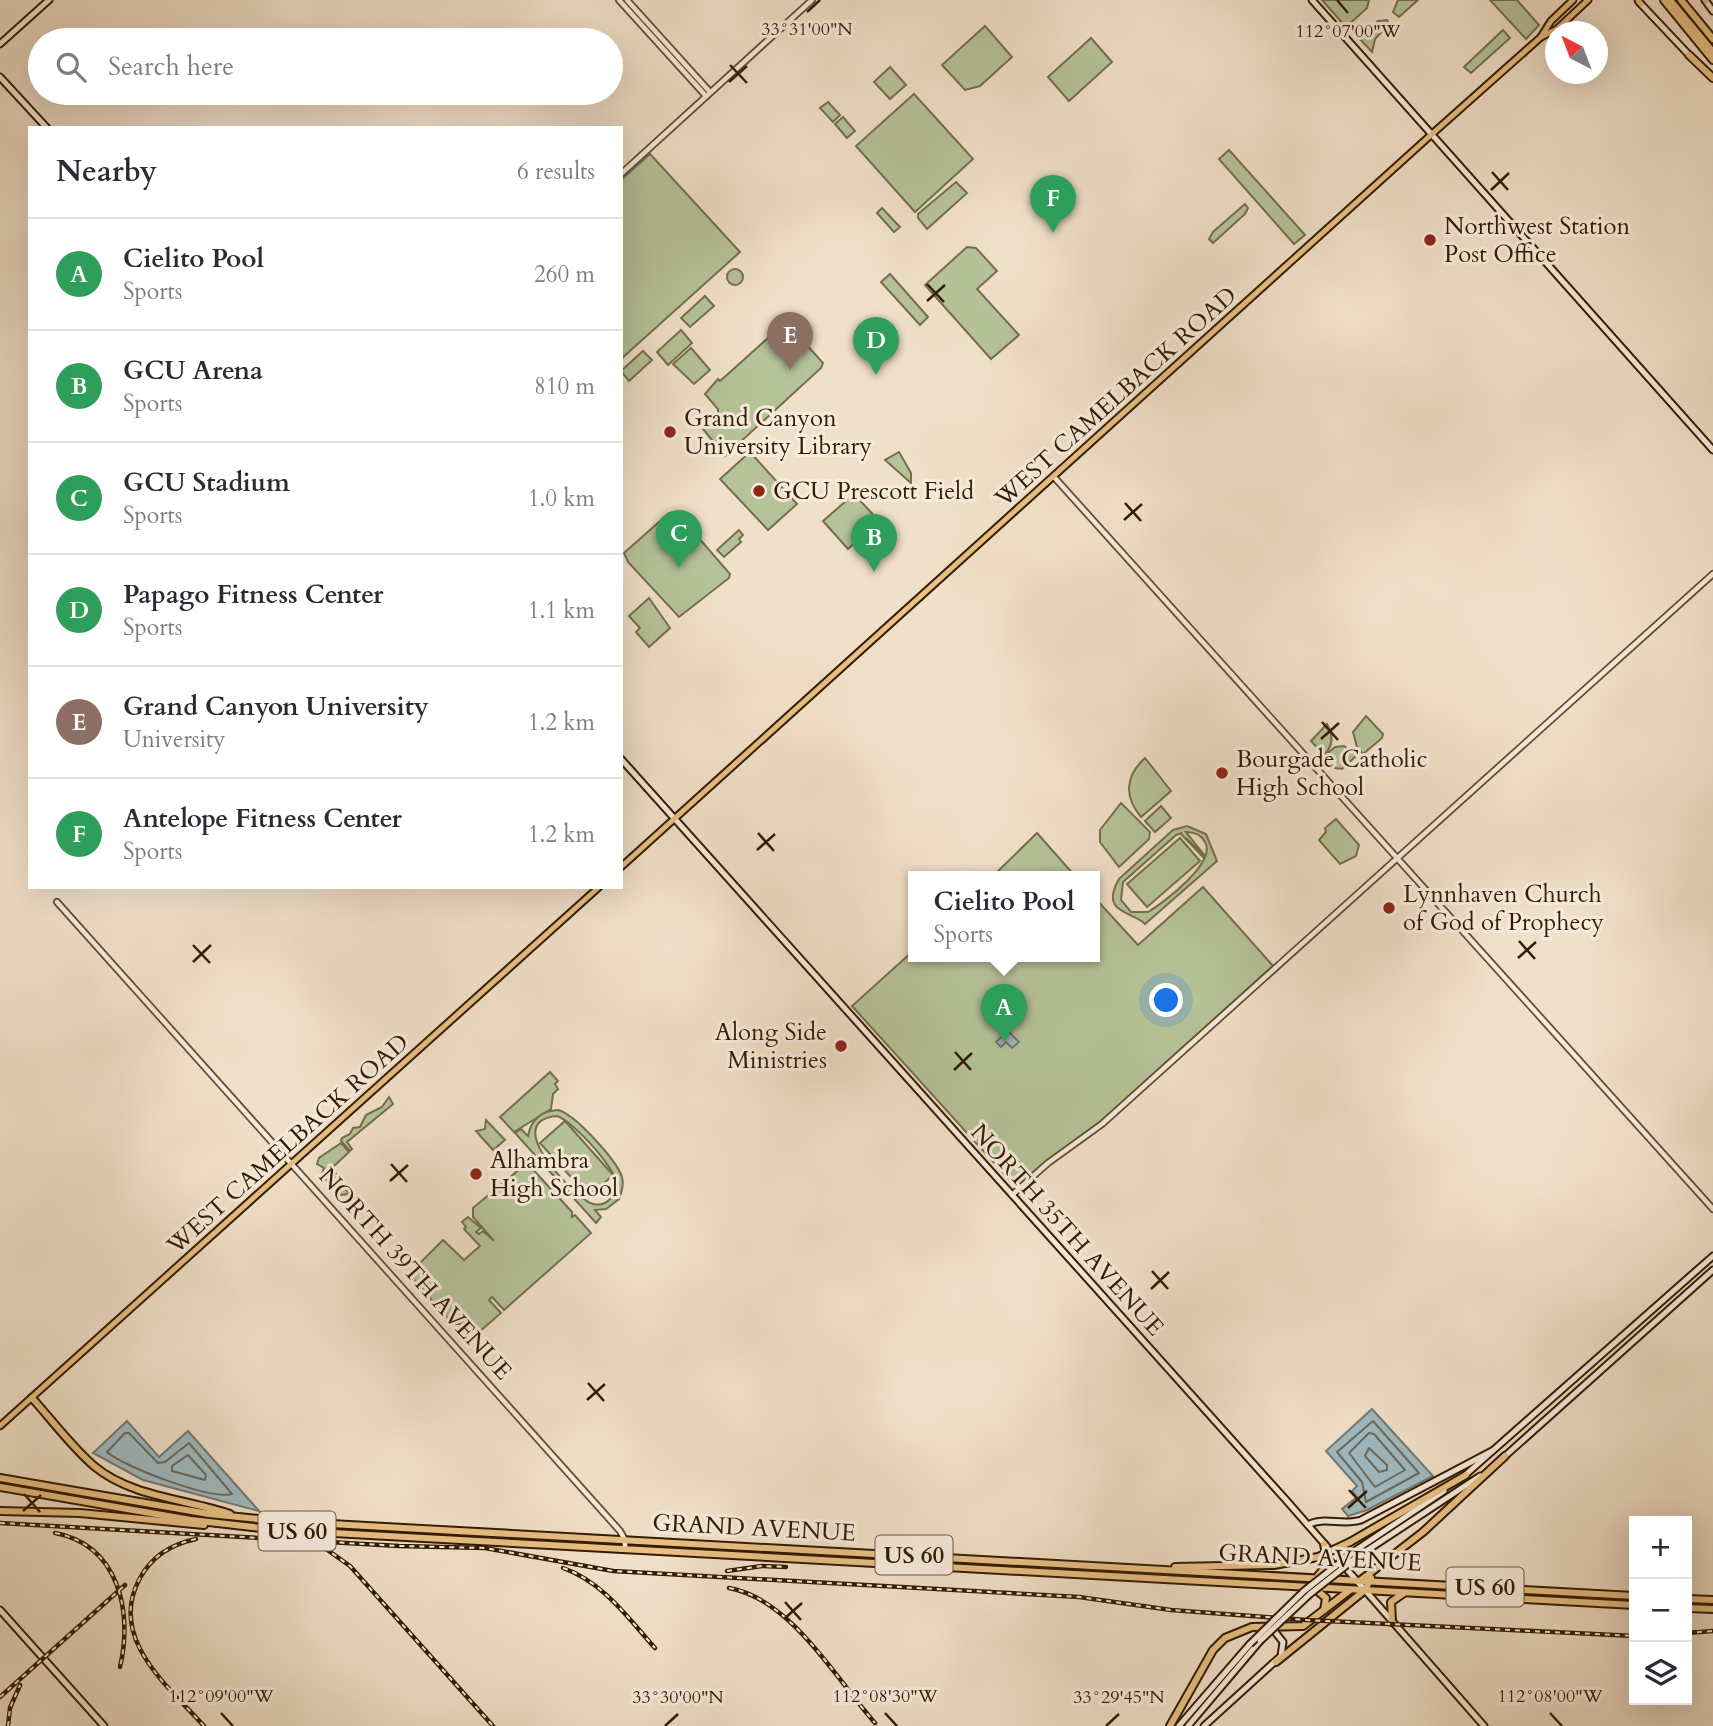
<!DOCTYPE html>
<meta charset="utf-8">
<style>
:root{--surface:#fff;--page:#f2f2f3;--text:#2b2b33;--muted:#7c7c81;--line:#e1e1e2;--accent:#8f2418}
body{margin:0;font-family:Cardo,serif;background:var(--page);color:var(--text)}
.controls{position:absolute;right:21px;bottom:21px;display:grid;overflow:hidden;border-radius:0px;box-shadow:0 7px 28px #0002}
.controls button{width:63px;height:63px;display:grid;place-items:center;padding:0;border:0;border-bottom:2px solid var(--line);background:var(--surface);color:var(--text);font:35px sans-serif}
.compass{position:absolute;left:1545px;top:21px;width:63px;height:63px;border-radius:50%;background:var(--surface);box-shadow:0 7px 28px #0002;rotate:318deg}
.you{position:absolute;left:1167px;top:1001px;width:24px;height:24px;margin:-18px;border:5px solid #fff;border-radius:50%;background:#1a73e8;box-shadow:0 0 0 10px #1a73e833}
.badge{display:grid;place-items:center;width:46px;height:46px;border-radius:50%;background:var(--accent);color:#fff;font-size:23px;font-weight:700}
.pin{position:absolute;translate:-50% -58px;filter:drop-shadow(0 2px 4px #0008)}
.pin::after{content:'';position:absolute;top:37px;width:24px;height:21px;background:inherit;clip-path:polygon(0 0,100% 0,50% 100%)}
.popup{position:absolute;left:908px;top:871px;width:192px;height:91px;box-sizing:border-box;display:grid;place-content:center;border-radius:0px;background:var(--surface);filter:drop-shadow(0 2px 5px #0005);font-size:23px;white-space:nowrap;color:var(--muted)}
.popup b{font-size:26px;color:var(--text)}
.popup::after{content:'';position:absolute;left:50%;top:100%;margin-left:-14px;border:14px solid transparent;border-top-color:var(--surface)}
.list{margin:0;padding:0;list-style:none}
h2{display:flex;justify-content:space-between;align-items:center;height:91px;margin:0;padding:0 28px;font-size:30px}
h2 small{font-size:23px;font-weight:400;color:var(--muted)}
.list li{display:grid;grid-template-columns:46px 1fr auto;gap:21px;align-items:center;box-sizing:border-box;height:112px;padding:0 28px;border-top:2px solid var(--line)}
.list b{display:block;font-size:26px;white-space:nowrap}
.list p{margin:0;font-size:23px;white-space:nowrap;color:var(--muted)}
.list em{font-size:23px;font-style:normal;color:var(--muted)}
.icon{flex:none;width:38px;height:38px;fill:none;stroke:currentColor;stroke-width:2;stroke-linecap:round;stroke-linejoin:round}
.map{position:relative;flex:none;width:1713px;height:1726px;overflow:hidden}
.search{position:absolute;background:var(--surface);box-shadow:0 7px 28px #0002;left:28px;top:28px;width:595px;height:77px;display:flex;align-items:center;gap:18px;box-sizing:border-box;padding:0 24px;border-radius:38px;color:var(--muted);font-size:26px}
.panel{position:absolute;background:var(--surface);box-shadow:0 7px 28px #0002;left:28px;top:126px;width:595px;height:763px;border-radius:0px}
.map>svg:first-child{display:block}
</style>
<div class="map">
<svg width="1713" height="1726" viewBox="0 0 1713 1726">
<rect width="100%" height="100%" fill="#f1e0c9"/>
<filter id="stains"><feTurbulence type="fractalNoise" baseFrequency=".00286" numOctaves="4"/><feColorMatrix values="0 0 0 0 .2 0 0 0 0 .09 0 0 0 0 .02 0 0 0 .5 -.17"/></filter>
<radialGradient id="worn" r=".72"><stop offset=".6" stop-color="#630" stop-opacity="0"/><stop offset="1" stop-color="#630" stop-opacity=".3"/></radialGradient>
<g fill="#b6c399" stroke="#746f4c" stroke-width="2" fill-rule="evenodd">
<polygon points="1322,0 1369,0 1367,8 1346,27"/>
<polygon points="1398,0 1418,0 1399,17 1393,12"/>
<polygon points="1490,0 1517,0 1539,25 1526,39"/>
<polygon points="1387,20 1389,24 1375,39 1372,52 1359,38 1378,21"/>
<polygon points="985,26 1012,57 980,86 965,90 942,65"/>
<polygon points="1503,30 1510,38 1471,73 1464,67"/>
<polygon points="1091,38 1112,62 1069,101 1048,77"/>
<polygon points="890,67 906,85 890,99 874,82"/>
<polygon points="914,94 973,159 915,212 856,146"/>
<polygon points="828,102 840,115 833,122 820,108"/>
<polygon points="843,117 855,131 847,138 835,124"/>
<polygon points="1229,150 1305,235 1294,244 1219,159"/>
<polygon points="650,154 740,252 621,359 621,180"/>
<polygon points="956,182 967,193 927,229 918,218 918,214"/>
<polygon points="1245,204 1248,208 1245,214 1213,243 1209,239 1213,232"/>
<polygon points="882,208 900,227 894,232 877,213"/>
<polygon points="967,247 976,248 997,271 977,289 1019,335 991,359 925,285"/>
<circle cx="735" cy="277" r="8"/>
<polygon points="890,274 928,317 920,325 881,282"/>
<polygon points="705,296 714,306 690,327 681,318"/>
<polygon points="786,322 823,363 821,368 725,456 703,429 718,415 718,409 705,394 718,379 720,381"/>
<polygon points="681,330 692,343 668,365 657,352"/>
<polygon points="691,348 710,370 694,384 673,364"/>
<polygon points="643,351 652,360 629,381 621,371"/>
<polygon points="750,452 797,504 768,530 720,479"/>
<polygon points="899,452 911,473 911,483 885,460"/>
<polygon points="854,494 879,521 848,549 823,521"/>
<polygon points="669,513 678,514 730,574 729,578 679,617 628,562 624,553"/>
<polygon points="739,530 743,535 739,539 741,542 724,557 717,550"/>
<polygon points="649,598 670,628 649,647 636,632 640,628 629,616"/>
<polygon points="1366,716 1383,734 1382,738 1363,754 1357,747 1353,732"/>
<path d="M1327,724C1334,736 1333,746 1324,755L1311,741Z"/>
<polygon points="1344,746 1357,755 1342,769 1335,768 1324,756 1335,747"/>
<path d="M1145,758L1171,791L1141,817C1124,797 1125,776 1145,758Z"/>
<polygon points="1121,803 1150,832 1149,839 1119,867 1100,842 1100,830"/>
<polygon points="1161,806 1171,818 1155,832 1145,821"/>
<polygon points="1336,819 1359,845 1356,856 1340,864 1319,840 1326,832 1325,828"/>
<path d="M1187,826L1206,834L1217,861L1145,924C1133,911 1099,914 1119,879L1173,830ZM1186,832C1194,832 1201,834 1205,842C1217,862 1165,902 1148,912H1131L1121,900L1123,882L1176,835L1182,833L1181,834L1205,859L1186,838L1206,857Z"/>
<polygon points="1037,833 1075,876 993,876"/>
<polygon points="1180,838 1200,861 1147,907 1127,884"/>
<polygon points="1203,887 1273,966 1100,1122 1015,1186 852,1006 913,951 913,956 1095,956 1095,898 1138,945"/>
<polygon points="550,1072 558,1081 555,1084 558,1089 553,1094 551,1109 514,1132 500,1117"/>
<polygon points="389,1097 393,1104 347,1142 352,1149 350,1151 341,1141 342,1138 350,1134 353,1128 360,1127 366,1115 382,1107"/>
<path d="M558,1110C575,1114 617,1161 622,1177C624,1185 622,1192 619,1199L606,1209L595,1210L601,1217L596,1223L515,1133L521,1129L528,1136C531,1120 541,1111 558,1110ZM557,1116C574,1122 618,1170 617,1187C614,1197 606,1207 593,1204C579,1201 497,1121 557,1116Z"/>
<polygon points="486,1120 505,1140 493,1150 476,1131 485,1129"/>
<polygon points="565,1121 613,1175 589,1197 540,1143"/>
<polygon points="341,1143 349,1152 332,1168 336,1174 335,1178 350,1194 340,1195 332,1179 325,1180 321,1176 324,1168 317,1164 319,1158"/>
<polygon points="527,1163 572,1212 572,1217 575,1215 591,1233 504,1310 492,1297 489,1300 501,1313 479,1332 467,1318 462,1324 453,1324 410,1276 411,1272 443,1240 464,1260 480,1246 464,1229 466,1227 462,1222 468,1217 481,1228 476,1232 479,1234 483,1231 494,1241 473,1217 473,1208"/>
</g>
<g fill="#9fbac1" stroke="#737a74" stroke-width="2">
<polygon points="1008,1031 1019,1042 1012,1048 1006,1042 1001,1047 996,1042"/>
<polygon points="1372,1409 1433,1476 1367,1510 1348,1516 1342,1509 1357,1497 1352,1491 1357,1486 1326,1451"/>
<polygon points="127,1421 159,1457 188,1431 259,1511 143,1480 93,1453"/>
</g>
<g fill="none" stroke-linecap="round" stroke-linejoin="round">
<g stroke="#686a60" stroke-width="2">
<polygon points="1373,1421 1419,1473 1366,1502 1362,1482 1337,1452"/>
<path d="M125,1433H129L158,1463L165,1462L189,1443L232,1494C211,1500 124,1467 107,1452Z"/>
<polygon points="1369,1433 1374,1434 1405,1470 1375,1487 1349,1453"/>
<polygon points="1369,1448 1387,1465 1387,1470 1379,1472 1365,1456"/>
<polygon points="188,1455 206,1475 205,1480 172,1471 172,1466"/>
</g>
<g stroke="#624c32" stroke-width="8">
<g id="tertiary">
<polyline points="619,0 706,96"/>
<polyline points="627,0 710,92"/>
<polyline points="621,174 812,0"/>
<polyline points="1054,477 1713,1209"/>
<polyline points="57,902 620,1531 625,1540 625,1549"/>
<polyline points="1012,1195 1048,1163 1102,1124 1713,574"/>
</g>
</g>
<g stroke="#321b00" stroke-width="9">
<g id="secondary">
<polyline points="1312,0 1713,450"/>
<polyline points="1705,0 1713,11"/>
<polyline points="1639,2 1690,56"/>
<polyline points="0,44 49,0"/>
<polyline points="0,77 47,128"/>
<polyline points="621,759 1286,1500 1484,1726"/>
<polyline points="1504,1457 1713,1270"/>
<polyline points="1463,1477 1713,1256"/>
<path d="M1308,1525C1323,1516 1343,1526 1361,1520L1492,1451"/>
<polyline points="1356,1550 1444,1491"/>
<polyline points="1357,1557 1480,1476"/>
<polyline points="0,1610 104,1726"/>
<polyline points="1179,1726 1250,1644"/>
<polyline points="1188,1726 1260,1641"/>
<polyline points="1204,1726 1281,1656 1283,1642 1272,1628"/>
</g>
</g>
<g stroke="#321b00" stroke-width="9">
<g id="primary">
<polyline points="1638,0 1641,4"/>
<polyline points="1705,0 1706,1"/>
<polyline points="1541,37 1551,21 1573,0"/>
<polyline points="621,867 1432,134 1541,37 1557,29 1588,0"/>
<polyline points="0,1426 599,887"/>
</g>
</g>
<g stroke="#321b00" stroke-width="10">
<g id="trunk">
<path d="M32,1398C52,1420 71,1446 94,1466C131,1497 186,1499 230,1514"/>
<polyline points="0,1478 209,1514 277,1521 1634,1596"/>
<polyline points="0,1487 191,1520 279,1530 1634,1605"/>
<polyline points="0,1511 80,1513 204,1525"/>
<polyline points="1350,1542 1466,1475"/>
<polyline points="1175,1567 1274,1565"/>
<polyline points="1318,1576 1328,1564 1324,1544"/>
<polyline points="1361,1580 1423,1532 1505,1456"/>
<polyline points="1315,1589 1326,1598 1324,1610"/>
<polyline points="1687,1599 1713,1600"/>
<polyline points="1687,1608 1713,1609"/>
<polyline points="1392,1622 1391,1602 1404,1593"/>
<polyline points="1276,1662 1365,1590 1371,1578"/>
<polyline points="1170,1726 1213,1650 1225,1638 1252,1627 1303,1626 1350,1590"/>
</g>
</g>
<g stroke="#321b00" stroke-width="10">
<g id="motorway">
<polyline points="1664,0 1713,60"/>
<polyline points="1670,0 1713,52"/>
<polyline points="1681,0 1713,39"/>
<polyline points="1689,55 1713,78"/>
</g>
</g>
<use href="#tertiary" stroke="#f6ebdc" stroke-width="4.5"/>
<use href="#secondary" stroke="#f6ebdc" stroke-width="5"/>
<use href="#primary" stroke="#e8c084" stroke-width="5"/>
<use href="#trunk" stroke="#e8c084" stroke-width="6"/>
<use href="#motorway" stroke="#e8c084" stroke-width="6"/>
<g stroke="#321b00" stroke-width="4.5">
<g id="rail">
<polyline points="0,1523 399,1546 485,1548 613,1571 1079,1597 1171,1610 1307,1620 1634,1636"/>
<path d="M55,1533C119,1545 133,1612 120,1667"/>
<path d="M196,1539C172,1544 152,1556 140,1578C107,1638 168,1686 204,1726"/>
<polyline points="314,1546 326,1549 350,1566 493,1726"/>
<path d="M563,1568C603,1582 628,1618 655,1648"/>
<polyline points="727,1571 762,1566 786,1567"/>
<path d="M729,1588C791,1599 836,1679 875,1723"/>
<polyline points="1687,1633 1713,1631"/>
<polyline points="0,1697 125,1585"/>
<polyline points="8,1726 10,1708 20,1685"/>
</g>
</g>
<use href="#rail" stroke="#f6ebdc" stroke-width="2" stroke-dasharray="5" stroke-linecap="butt"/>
<g stroke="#321b00" stroke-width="9" stroke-linecap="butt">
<g id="secondary-bridge">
<polyline points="1260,1641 1310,1594 1357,1557"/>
<polyline points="1250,1644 1304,1591 1356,1550"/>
</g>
</g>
<g stroke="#321b00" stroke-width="10" stroke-linecap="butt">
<polyline id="trunk-bridge" points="1274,1565 1318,1557 1350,1542"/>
</g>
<use href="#secondary-bridge" stroke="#f6ebdc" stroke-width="5"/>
<use href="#trunk-bridge" stroke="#e8c084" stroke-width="6"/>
</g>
<path fill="none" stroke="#321b00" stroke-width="2.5" d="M1337,0L1348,13M807,12L820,0M730,65L747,83M729,82L747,66M1492,172L1508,190M1491,190L1509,173M927,284L944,302M927,301L945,285M1125,503L1141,521M1124,520L1142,504M1322,722L1338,740M1321,739L1339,723M758,833L774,851M757,850L775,834M1519,941L1535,959M193,945L210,963M1518,958L1536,942M193,962L211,945M955,1052L971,1070M954,1070L972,1053M391,1164L407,1182M390,1181L408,1165M1152,1271L1168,1289M1151,1289L1169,1272M588,1383L604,1401M587,1400L605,1384M1349,1490L1366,1508M24,1494L40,1512M1348,1508L1367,1491M23,1511L41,1495M785,1602L801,1620M784,1619L802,1603M221,1713L233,1726M885,1713L897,1726M1550,1713L1562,1726M665,1726L678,1714M1106,1726L1119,1714"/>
<g fill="#8f2418" stroke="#f6ebdc" stroke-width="2.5">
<circle cx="1430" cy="240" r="7"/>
<circle cx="670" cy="432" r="7"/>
<circle cx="759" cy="491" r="7"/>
<circle cx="1222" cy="773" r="7"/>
<circle cx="1389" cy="908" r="7"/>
<circle cx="841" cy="1046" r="7"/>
<circle cx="476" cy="1174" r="7"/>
</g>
<g text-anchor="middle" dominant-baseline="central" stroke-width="6" stroke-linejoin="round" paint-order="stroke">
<g fill="#f6ebdc" stroke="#6d5942" stroke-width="2">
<rect x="258.5" y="1511.5" width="77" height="39" rx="5"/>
<rect x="875.5" y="1535.5" width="77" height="39" rx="5"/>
<rect x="1446.5" y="1567.5" width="77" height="39" rx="5"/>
</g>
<g font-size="23" font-weight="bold" fill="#321b00">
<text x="297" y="1531">US 60</text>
<text x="914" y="1555">US 60</text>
<text x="1485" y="1587">US 60</text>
</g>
<g font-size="24" fill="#321b00" stroke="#f6ebdc" text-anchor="start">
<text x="1444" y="226">Northwest Station<tspan x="1444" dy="28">Post Office</tspan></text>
<text x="684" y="418">Grand Canyon<tspan x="684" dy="28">University Library</tspan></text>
<text x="773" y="491">GCU Prescott Field</text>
<text x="1236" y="759">Bourgade Catholic<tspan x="1236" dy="28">High School</tspan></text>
<text x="1403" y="894">Lynnhaven Church<tspan x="1403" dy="28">of God of Prophecy</tspan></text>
<text x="827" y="1032" text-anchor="end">Along Side<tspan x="827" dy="28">Ministries</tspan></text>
<text x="490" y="1160">Alhambra<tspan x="490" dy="28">High School</tspan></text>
</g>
<g font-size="24" fill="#321b00" stroke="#f6ebdc">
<text transform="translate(1116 397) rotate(-42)">WEST CAMELBACK ROAD</text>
<text transform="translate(288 1144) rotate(-42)">WEST CAMELBACK ROAD</text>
<text transform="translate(1067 1230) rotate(48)">NORTH 35TH AVENUE</text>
<text transform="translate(415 1274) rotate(48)">NORTH 39TH AVENUE</text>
<text transform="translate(754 1528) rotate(3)">GRAND AVENUE</text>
<text transform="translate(1320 1558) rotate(3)">GRAND AVENUE</text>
</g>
</g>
<g font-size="18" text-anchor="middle" fill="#321b00" stroke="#f6ebdc" stroke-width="6" stroke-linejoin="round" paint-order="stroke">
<text x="807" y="35">33°31'00"N</text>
<text x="1348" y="37">112°07'00"W</text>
<text x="221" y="1702">112°09'00"W</text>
<text x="885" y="1702">112°08'30"W</text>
<text x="1550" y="1702">112°08'00"W</text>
<text x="678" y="1703">33°30'00"N</text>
<text x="1119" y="1703">33°29'45"N</text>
</g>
<rect width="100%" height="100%" filter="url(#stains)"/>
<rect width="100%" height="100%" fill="url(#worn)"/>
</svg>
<div class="controls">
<button>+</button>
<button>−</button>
<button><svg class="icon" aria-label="layers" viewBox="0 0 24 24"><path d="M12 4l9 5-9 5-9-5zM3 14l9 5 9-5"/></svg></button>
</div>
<svg class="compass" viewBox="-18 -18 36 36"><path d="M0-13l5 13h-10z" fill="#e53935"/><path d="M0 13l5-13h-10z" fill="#7c7c81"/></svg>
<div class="you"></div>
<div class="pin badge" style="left:1004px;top:1042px;background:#2e9e5b">A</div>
<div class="popup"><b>Cielito Pool</b>Sports</div>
<div class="pin badge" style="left:874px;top:572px;background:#2e9e5b">B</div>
<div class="pin badge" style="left:679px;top:568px;background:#2e9e5b">C</div>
<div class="pin badge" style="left:876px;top:375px;background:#2e9e5b">D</div>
<div class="pin badge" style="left:790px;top:370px;background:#8d6e63">E</div>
<div class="pin badge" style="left:1053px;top:233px;background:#2e9e5b">F</div>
<div class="search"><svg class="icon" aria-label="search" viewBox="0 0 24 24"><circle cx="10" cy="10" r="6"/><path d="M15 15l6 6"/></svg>Search here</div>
<section class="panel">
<h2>Nearby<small>6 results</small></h2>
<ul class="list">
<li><span class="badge" style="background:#2e9e5b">A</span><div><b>Cielito Pool</b><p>Sports</p></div><em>260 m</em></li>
<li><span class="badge" style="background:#2e9e5b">B</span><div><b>GCU Arena</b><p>Sports</p></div><em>810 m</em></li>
<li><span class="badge" style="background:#2e9e5b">C</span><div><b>GCU Stadium</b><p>Sports</p></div><em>1.0 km</em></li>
<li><span class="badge" style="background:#2e9e5b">D</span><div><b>Papago Fitness Center</b><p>Sports</p></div><em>1.1 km</em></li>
<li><span class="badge" style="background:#8d6e63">E</span><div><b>Grand Canyon University</b><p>University</p></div><em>1.2 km</em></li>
<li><span class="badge" style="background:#2e9e5b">F</span><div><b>Antelope Fitness Center</b><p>Sports</p></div><em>1.2 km</em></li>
</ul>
</section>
</div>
